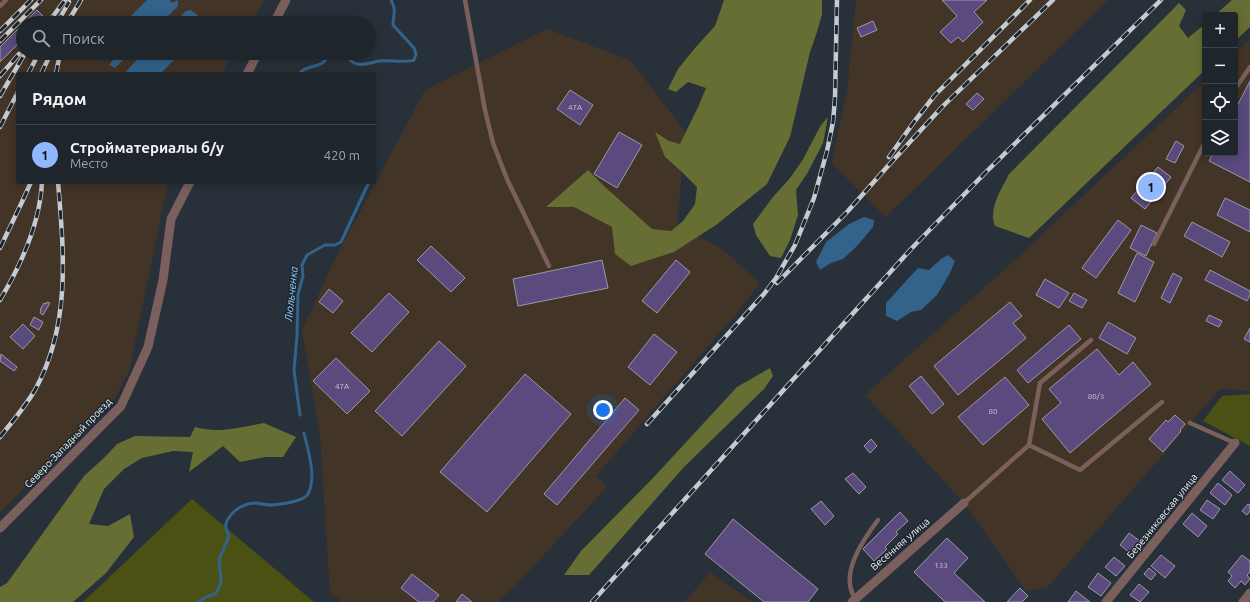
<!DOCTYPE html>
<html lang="ru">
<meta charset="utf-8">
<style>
:root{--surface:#1e252b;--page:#2b3137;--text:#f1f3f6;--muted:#a1a5a9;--line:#3c4247;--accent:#91b8fd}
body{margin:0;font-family:Ubuntu,sans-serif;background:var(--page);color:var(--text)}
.controls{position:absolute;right:12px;top:12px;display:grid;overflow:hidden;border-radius:4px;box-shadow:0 2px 10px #0003}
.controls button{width:36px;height:36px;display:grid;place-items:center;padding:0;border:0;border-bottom:1px solid var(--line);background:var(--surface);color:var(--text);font:20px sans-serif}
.you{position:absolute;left:603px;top:410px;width:14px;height:14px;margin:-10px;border:3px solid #fff;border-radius:50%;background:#1a73e8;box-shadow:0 0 0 6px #1a73e833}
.badge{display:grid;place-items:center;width:26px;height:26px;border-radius:50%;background:var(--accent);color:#111;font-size:13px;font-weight:700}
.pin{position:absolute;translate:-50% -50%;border:2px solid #fff;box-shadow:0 1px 4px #0006}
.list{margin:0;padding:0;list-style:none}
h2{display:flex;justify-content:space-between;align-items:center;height:52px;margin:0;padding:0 16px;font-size:17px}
h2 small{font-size:13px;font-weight:400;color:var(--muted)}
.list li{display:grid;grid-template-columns:26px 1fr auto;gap:12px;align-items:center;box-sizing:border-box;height:60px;padding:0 16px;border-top:1px solid var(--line)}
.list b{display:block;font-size:15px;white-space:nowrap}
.list p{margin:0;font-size:13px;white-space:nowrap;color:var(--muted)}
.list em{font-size:13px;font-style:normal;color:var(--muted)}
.icon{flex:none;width:22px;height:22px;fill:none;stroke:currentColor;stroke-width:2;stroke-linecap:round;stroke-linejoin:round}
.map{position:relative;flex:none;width:1250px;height:602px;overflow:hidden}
.search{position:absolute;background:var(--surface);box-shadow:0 2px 10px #0003;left:16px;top:16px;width:360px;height:44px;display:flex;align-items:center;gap:10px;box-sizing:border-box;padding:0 14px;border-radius:22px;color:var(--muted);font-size:15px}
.panel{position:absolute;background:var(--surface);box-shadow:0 2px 10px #0003;left:16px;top:72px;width:360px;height:112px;border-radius:4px}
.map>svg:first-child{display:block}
</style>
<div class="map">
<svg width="1250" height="602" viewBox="0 0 1250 602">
<rect width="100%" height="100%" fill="#283139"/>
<g fill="#423426">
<polygon points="0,0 264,0 251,23 23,23 23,53 233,53 221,74 18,74 18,182 168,182 129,372 116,396 0,513"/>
<polygon points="856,0 1108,0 886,217 832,163 847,90"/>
<polygon points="547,29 630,60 685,131 677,231 702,238 722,249 760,283 742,307 596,476 607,487 515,586 498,602 342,602 330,593 320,436 302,330 336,257 425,90"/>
<polygon points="1250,39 1250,391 1220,389 1047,588 1026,591 964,503 865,395 1016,259 1205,81 1205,153 1235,153 1235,53"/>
<polygon points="710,572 752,602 685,602"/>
</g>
<g fill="#4a5113">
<polygon points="1250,394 1250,446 1203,421 1222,396"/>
<polygon points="192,499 314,602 83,602"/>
</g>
<g fill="#666e33">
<polygon points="724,0 822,0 822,14 817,32 810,52 790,137 767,184 716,225 674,252 631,266 615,254 612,227 574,207 546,207 588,170 604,186 652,229 671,231 683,221 695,204 697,187 682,172 665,157 655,132 669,141 680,144 699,105 706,88 688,82 676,92 668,89 678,69 695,48 715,26"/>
<polygon points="1232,0 1250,0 1250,27 1235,41 1235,15 1215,15"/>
<path d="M1179,3L1186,10L1179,26L1188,38L1205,24V70L1029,238L995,226C988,209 1001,190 1009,174Z"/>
<polygon points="828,117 823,143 808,172 796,190 798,215 790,240 781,258 770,256 756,235 753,224 773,197 790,178 802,161 821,125"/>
<polygon points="770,368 773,376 764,389 684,467 589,575 564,575 581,551 653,478 737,387"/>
<path d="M264,423L296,437L283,457H265L240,462L223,446L189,472L193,452L173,451L142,458L124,469L104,489L89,524L108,526L130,514L134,537L106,573L73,602H0V587L7,583L84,476L105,457L117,444L135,436L190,437L195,427C218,434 240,427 264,423Z"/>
</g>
<g fill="#33628a">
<polygon points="147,0 170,0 172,3 178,0 178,6 161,23 124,23"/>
<polygon points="190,10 195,13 205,23 173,23 186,11"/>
<polygon points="105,53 130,53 115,68 109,65 113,60"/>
<polygon points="143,53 181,53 160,74 124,74"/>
<polygon points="864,217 874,220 873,227 857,246 843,259 831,263 820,270 816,262 826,242 849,224"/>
<polygon points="948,255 955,261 950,273 937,295 921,310 911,312 897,321 886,316 886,303 918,268 929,270 941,259"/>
</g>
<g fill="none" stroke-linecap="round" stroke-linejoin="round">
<g stroke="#33628a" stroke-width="3">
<path d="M348,53C348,57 350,61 354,63C362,67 372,62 379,61C388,60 408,63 414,60L416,54L414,48L393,25C393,14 397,11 391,0"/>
<path d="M299,74C306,63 326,70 328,53"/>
<polyline points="300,415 294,370 297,336 298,294 303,276 302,265 307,255 325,245 335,245 341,242 369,182"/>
<path d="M198,602L206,597L215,594L220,586L221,580L219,560L229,536C226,530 224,525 228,519C234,509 245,503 256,503C261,504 267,505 272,505C281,504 304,502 308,494C317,478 308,450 304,433"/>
</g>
</g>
<g fill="#5a4a7d" stroke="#9c99a6">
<polygon points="942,0 987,0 974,12 983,22 963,42 958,37 951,43 940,32 957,16"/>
<polygon points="37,10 45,18 39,23 24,23"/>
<polygon points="873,21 877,30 861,37 857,28"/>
<polygon points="23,24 23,39 0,62 0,47"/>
<polygon points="1250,81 1250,182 1209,161 1213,153 1235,153 1235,110"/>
<polygon points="570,90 593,105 580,125 557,109"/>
<polygon points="977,93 984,99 973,110 966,104"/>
<polygon points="619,132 642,145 617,188 594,174"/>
<polygon points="1176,141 1184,146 1175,163 1166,159"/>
<polygon points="1158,167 1171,177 1145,209 1131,198"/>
<polygon points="1225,198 1250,210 1250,232 1217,215"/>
<polygon points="1118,220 1131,230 1096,278 1082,268"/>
<polygon points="1192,222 1230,242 1222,257 1184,236"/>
<polygon points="1141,225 1157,233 1146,256 1130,248"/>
<polygon points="431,246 465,278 451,292 417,260"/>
<polygon points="1137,253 1154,262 1135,302 1118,293"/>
<polygon points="602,260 608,288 518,306 513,279"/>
<polygon points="676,260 690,272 657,313 642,301"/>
<polygon points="1210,270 1250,291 1250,295 1247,301 1205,280"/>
<polygon points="1173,273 1182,278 1170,303 1161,298"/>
<polygon points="1045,279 1069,293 1059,308 1036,295"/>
<polygon points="329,289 343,301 333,313 319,302"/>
<polygon points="389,293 409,312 372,352 351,333"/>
<polygon points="1074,293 1087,300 1082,308 1069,301"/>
<polygon points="47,302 50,303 43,315 40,313 41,311 40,310 44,303 46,304"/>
<polygon points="1010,302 1022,316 1013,323 1026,338 958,395 934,366"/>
<polygon points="1209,315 1222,321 1219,327 1206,321"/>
<polygon points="34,317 43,322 39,330 30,325"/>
<polygon points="1108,322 1136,338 1127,354 1099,338"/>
<polygon points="23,324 35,336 23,349 10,337"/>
<polygon points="1069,325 1081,339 1028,383 1017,370"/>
<polygon points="1250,328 1250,342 1244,339"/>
<polygon points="654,334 677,352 650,385 628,367"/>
<polygon points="439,341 466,366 402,436 375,411"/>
<polygon points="1097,349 1119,375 1133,362 1151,384 1070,453 1042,419 1061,403 1049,389"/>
<polygon points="1,354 17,367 14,371 0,361"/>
<polygon points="336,358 370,391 347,414 313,381"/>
<polygon points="525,374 571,414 487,512 440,472"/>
<polygon points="921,376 944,404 932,414 909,386"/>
<polygon points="1005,377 1029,405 983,445 958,417"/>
<polygon points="625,398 639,410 557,505 544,494"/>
<polygon points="1175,415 1185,424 1180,430 1181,431 1163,452 1149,439 1166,420 1168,422"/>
<polygon points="871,439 877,446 870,453 864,446"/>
<polygon points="1230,471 1245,485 1238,493 1222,480"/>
<polygon points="853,473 866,487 859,494 845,479"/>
<polygon points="1218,483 1232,495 1225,505 1210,493"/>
<polygon points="1207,500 1220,509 1213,519 1200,510"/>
<polygon points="821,501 834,516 825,525 811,509"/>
<polygon points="1248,504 1250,505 1250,511 1247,515 1242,511"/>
<polygon points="900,512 908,521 896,532 898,534 885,547 887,549 874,561 863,549"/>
<polygon points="1192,513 1207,526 1198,537 1183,524"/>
<polygon points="733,519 818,589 808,602 764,602 705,554"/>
<polygon points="1129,533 1140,541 1130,553 1120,545"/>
<polygon points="947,538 968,558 954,573 985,602 945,602 914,572"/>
<polygon points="1161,555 1175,566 1165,578 1151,566"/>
<polygon points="1242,555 1250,561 1250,572 1247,575 1250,579 1245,585 1241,581 1235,588 1228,581 1232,576 1228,572"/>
<polygon points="1114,557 1125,566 1116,576 1105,567"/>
<polygon points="1149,568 1156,574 1151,580 1144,574"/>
<polygon points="1098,573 1111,583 1101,596 1088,587"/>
<polygon points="412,574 439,595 433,602 419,602 401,588"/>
<polygon points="1139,584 1149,592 1140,602 1130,595"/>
<polygon points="1020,588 1028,596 1022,602 1007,602"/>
<polygon points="1076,591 1090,602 1068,602"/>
<polygon points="462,594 472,602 456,602"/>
</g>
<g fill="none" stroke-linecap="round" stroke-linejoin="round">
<g stroke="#7b5f5c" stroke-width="4.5">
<polyline points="465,0 485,110 493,143 507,179 549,266"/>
<polyline points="0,6 6,0"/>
<polyline points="1235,89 1250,67"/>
<polyline points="1154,244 1205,142"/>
<polyline points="1190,423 1235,443"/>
<polyline points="1029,445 1080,470 1162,402"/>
<polyline points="964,503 1029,445 1040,383 1091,340"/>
<path d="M855,598C839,574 863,540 878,520"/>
</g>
<g stroke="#7b5f5c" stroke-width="9">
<polyline points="274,23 286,0"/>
<polyline points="247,74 258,53"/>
<polyline points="0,528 121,406 148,347 163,280 171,219 190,182"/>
<polyline points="852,602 964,503"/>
<polyline points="1106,602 1235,443"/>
<polyline points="1243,602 1250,593"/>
</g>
<g stroke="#c5cbd1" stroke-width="4.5">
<g id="rail">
<polyline points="48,23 65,0"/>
<polyline points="57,23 69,2"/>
<polyline points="67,23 81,0"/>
<polyline points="0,31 31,0"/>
<polyline points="0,41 41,0"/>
<polyline points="28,74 39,53"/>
<polyline points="41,74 51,53"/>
<polyline points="56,74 60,53"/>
<polyline points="0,76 19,54"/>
<polyline points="0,96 24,55"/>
<polyline points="0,127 18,92"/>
<polyline points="889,157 914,122 935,95 1030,0"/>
<polyline points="0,248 22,202 31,182"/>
<polyline points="777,283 848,211 887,167 942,107 1053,0"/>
<path d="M0,300C21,265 40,223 42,182"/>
<polyline points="647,424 764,294 776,278 795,245 814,198 827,151 833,122 835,98 837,0"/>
<path d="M0,437C12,422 25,407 35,390C71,325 64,254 58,182"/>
<polyline points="592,602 912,248 985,173 1161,0"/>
</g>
</g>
<use href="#rail" stroke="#1e272f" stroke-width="3" stroke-dasharray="9" stroke-linecap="butt"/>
</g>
<g text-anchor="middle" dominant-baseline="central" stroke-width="3" stroke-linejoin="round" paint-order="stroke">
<g font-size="8" fill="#c9cada">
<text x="575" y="107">47А</text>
<text x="342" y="386">47А</text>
<text x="1096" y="396">80/3</text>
<text x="993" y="411">80</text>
<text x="941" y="565">133</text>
</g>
<g font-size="10" fill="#eef4f9" stroke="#1e272f">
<text transform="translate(68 443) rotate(-46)">Северо-Западный проезд</text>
<text transform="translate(1162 516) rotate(-51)">Березниковская улица</text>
<text transform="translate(900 544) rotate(-41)">Весенняя улица</text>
</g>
<g font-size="11" font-style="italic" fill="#93cafb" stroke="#1e272f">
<text transform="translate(291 294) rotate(-84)">Люльченка</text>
</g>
</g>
</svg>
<div class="controls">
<button>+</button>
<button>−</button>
<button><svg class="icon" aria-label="locate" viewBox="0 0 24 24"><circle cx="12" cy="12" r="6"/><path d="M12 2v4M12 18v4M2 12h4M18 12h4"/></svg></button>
<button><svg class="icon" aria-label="layers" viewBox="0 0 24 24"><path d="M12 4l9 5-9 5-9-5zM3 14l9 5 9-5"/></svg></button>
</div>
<div class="you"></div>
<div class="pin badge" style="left:1151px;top:187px">1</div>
<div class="search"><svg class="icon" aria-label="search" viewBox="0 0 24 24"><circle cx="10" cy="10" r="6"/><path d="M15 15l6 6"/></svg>Поиск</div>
<section class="panel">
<h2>Рядом<small></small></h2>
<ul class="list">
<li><span class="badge">1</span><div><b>Стройматериалы б/у</b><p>Место</p></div><em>420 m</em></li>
</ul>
</section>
</div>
